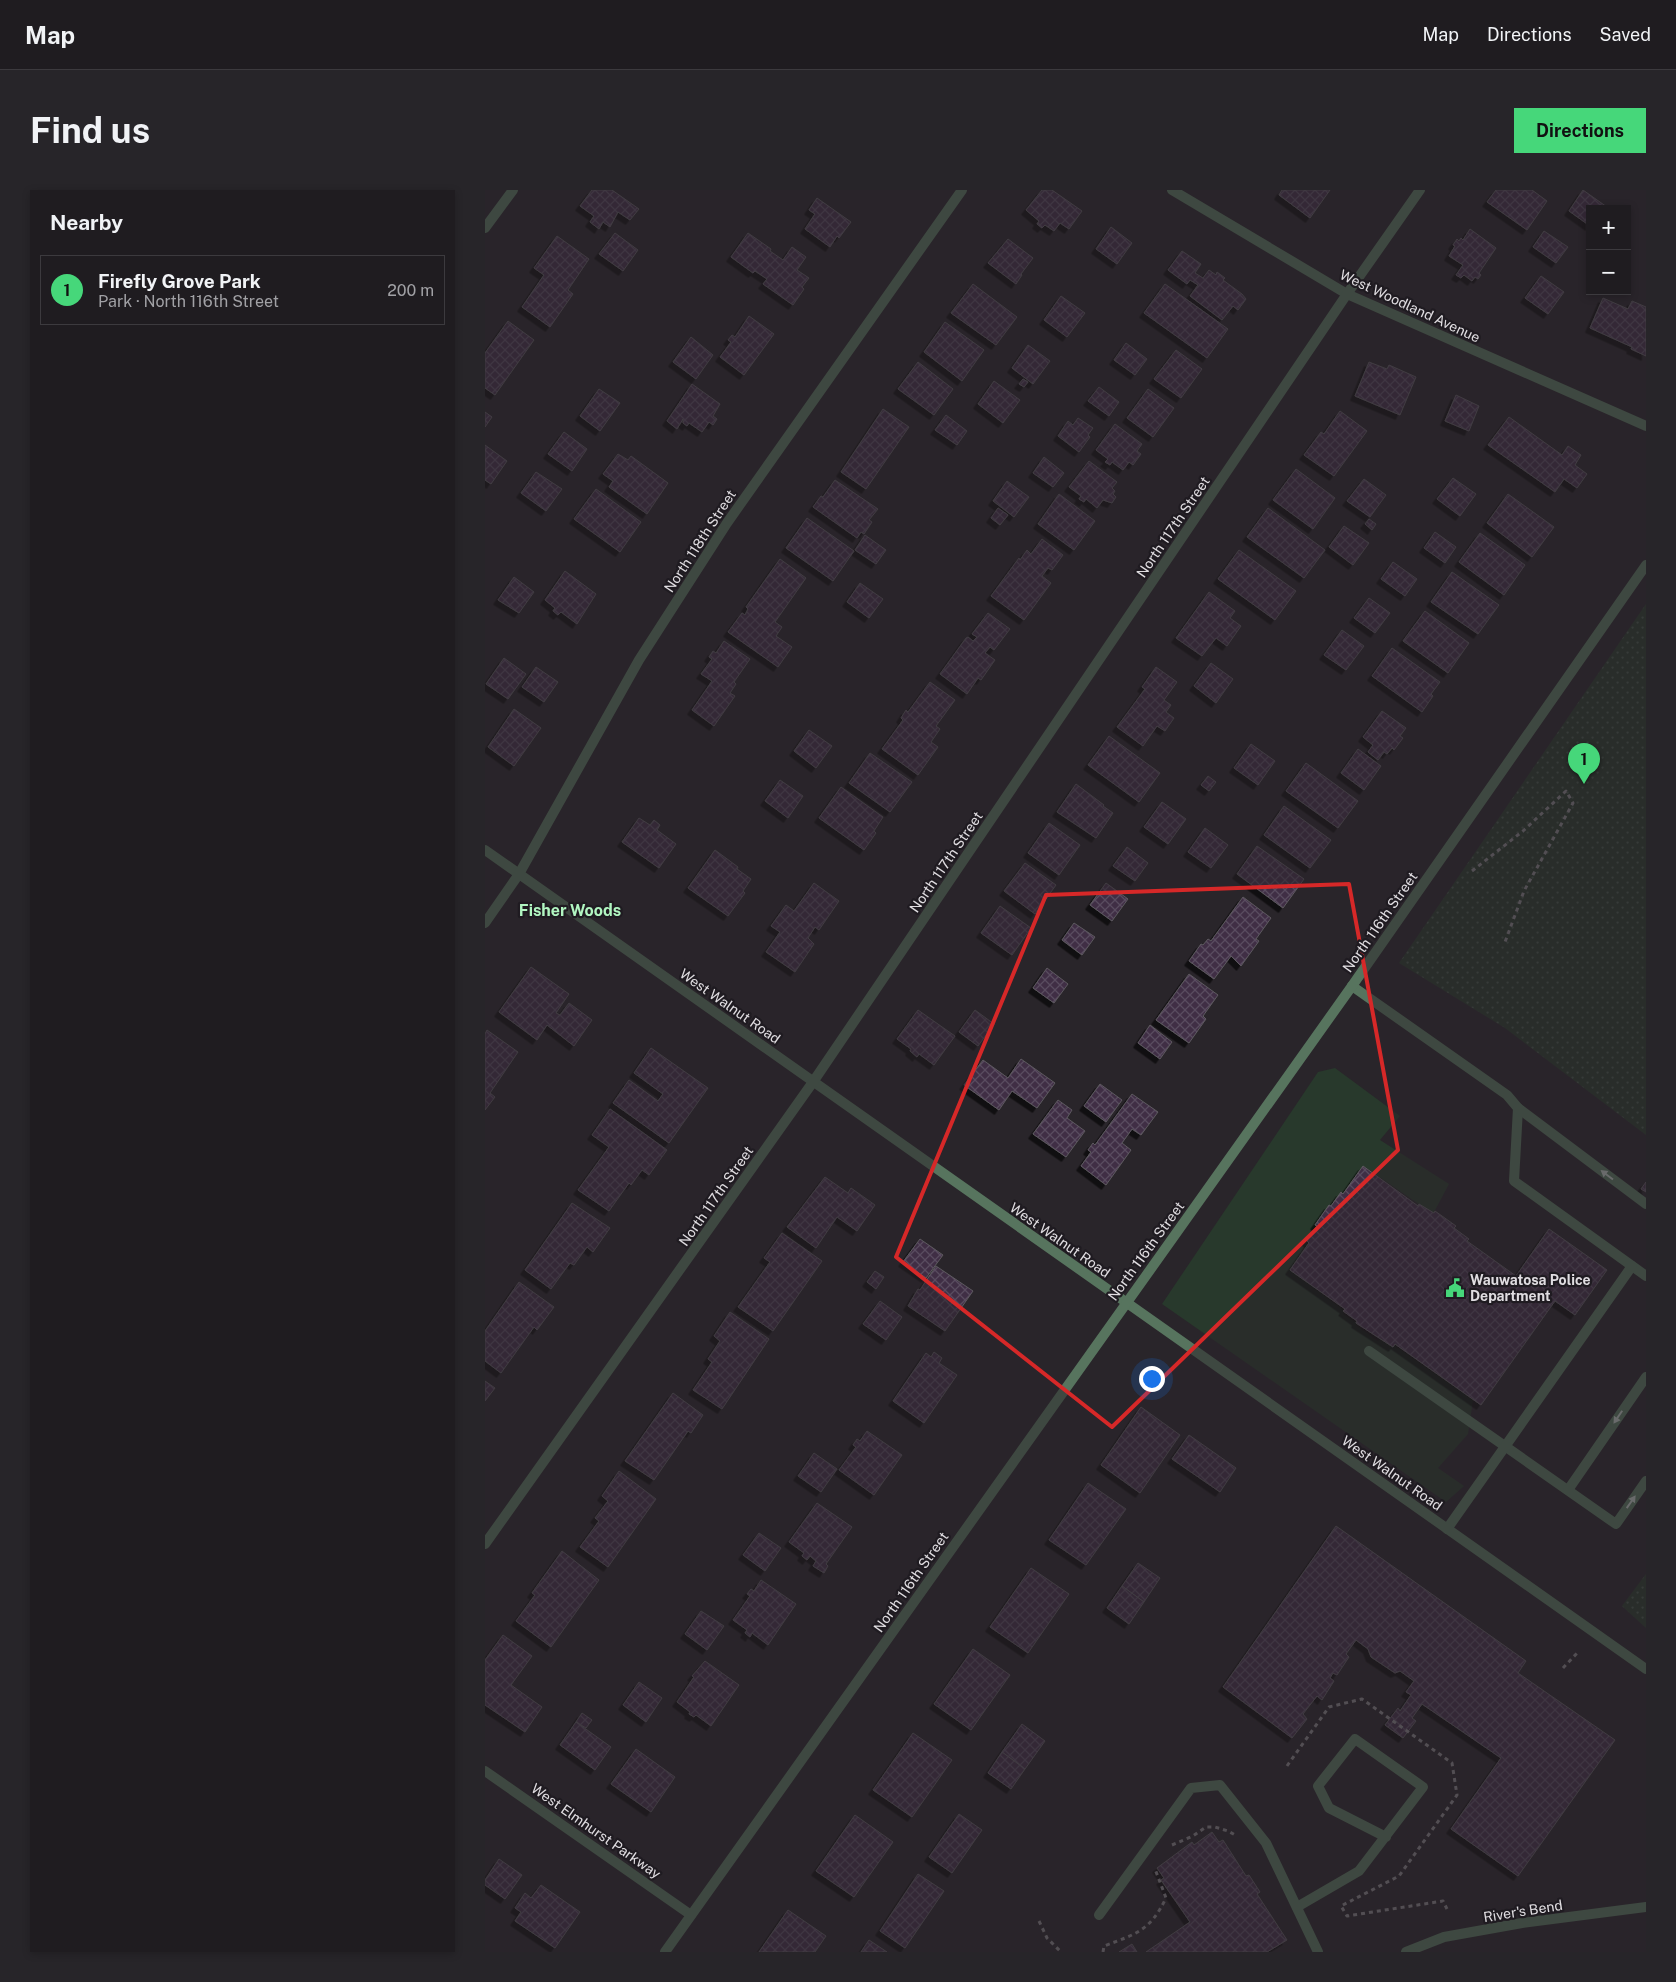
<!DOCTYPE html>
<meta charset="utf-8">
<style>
:root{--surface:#1f1c20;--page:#272529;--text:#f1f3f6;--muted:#a1a1a5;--line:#3c3a3e;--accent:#46d77a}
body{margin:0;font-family:"Public Sans",sans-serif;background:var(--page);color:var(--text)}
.controls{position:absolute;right:15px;top:15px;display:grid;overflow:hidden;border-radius:0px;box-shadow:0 2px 8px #0003}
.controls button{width:45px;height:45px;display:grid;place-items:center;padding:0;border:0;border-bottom:1px solid var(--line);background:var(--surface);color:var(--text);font:25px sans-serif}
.you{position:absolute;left:666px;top:1188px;width:18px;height:18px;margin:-12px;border:4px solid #fff;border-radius:50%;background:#1a73e8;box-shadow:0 0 0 8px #1a73e833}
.badge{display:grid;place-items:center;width:32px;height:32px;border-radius:50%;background:var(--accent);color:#111;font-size:16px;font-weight:700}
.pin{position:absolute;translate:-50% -41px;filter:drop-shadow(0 1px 2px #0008)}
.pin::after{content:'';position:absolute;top:26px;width:18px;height:15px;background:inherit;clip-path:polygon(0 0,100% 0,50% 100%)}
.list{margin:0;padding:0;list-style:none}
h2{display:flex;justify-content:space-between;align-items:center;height:65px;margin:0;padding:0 20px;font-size:21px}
h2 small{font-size:16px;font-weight:400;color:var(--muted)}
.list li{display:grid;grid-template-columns:32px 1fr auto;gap:15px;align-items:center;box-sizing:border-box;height:70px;margin:0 10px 10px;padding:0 10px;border:1px solid var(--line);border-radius:0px}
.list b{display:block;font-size:19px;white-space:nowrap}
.list p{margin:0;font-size:16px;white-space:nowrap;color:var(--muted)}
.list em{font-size:16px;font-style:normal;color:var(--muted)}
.map{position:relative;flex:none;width:1161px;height:1762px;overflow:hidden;border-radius:0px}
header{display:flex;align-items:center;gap:30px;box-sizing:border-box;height:70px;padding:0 25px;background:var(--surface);border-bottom:1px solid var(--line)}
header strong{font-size:24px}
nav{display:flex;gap:28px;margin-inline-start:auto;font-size:18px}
.intro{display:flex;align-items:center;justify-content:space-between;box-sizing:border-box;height:120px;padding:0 30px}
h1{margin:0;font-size:35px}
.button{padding:12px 22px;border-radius:0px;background:var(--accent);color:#111;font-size:18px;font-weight:700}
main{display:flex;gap:30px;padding:0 30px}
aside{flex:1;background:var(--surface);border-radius:0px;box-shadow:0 2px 8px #0003}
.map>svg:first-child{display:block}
</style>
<header>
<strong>Map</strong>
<nav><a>Map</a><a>Directions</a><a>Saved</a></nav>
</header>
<div class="intro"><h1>Find us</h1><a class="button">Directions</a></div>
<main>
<aside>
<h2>Nearby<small></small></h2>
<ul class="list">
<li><span class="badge">1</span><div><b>Firefly Grove Park</b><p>Park · North 116th Street</p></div><em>200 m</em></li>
</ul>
</aside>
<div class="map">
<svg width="1161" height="1762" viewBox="0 0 1161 1762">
<defs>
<pattern id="park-dots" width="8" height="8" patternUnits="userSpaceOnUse" patternTransform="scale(1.25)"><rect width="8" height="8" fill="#28392c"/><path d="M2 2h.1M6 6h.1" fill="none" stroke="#47554a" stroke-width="1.8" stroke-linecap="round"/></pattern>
<pattern id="building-cross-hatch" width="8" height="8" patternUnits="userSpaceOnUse" patternTransform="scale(1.25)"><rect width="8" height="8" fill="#3f2e45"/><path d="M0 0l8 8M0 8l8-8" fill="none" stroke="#5a4c60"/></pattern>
<filter id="shadow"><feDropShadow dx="-4.5" dy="4.5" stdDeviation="0" flood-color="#0009"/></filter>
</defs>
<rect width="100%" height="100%" fill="#29252a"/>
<path fill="#28392c" d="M850,878L915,926L895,950L964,994L948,1024L880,977C871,990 858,1015 842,1018L831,1033C833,1046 813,1069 805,1080L860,1121L858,1124L872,1133L871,1135L893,1151L896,1148L908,1157L909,1155L988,1210L983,1244L953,1278L979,1296L961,1312L677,1114L833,882Z"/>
<g fill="url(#park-dots)">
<polygon points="1161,414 1161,945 1020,838 914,773"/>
<polygon points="1161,1384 1161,1438 1137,1416"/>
</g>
<g fill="url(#building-cross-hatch)" stroke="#5d595f" filter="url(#shadow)">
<polygon points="107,0 127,0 154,19 145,30 133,22 125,37 118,32 114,39 105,32 109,26 95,16"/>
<polygon points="557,0 567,0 597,21 584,39 575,33 569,41 560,35 557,38 552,34 554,31 541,20"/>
<polygon points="797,0 845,0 825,28 794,5"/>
<polygon points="1011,0 1047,0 1062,11 1042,40 1002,12"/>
<polygon points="1098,0 1122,17 1121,19 1105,19 1105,36 1084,21"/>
<polygon points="332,8 366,32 354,48 352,46 345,57 320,39 330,24 324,20"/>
<polygon points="626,37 647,53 632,74 611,59"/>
<polygon points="985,39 1011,58 994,83 996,85 993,89 990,87 987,91 979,85 976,88 971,85 978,75 964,66 970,56 968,55 972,49 974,51 976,48 978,50"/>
<polygon points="1059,41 1083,57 1071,73 1048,57"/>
<polygon points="130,43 153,60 138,81 114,64"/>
<polygon points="263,43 286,59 285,61 298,70 307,57 321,67 312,80 324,88 317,97 319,99 308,115 278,94 282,89 270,81 268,83 246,67"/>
<polygon points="72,46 104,69 83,100 88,104 65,137 37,117 59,85 49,78"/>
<polygon points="523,49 548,68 536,84 537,85 531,94 503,73"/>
<polygon points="697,61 716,74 710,83 718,88 724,80 731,85 732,82 740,88 738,90 757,104 761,109 753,120 748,116 737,130 705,106 713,95 705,90 702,94 683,80"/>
<polygon points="1056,86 1079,102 1063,124 1040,108"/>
<polygon points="488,94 532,127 511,155 466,123"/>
<polygon points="680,94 743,139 722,168 659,123"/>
<polygon points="576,106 600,123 582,147 559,130"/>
<polygon points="1118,108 1143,119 1147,111 1161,117 1161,166 1146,159 1147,157 1105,138"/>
<polygon points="264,126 289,144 259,185 235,167 246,152 243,150 247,145 250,147"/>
<polygon points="23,131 49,150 10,205 0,198 0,163"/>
<polygon points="460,132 499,160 477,191 439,162"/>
<polygon points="206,147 228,165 211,189 188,172"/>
<polygon points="641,153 662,169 650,185 629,170"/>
<polygon points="543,155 565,171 548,194 527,178"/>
<polygon points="691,160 717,179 696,208 669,189"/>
<polygon points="433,172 468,199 449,225 413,199"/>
<polygon points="884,172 902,179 904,175 931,187 915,225 870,206"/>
<polygon points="538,189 543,192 539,197 534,194"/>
<polygon points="509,191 535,210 518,233 493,214"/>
<polygon points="207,194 235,214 228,226 232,229 228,235 224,232 217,242 204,233 202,236 198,233 198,229 192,239 182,231"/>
<polygon points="614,197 634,212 624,226 603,211"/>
<polygon points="114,199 135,213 115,241 95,226"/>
<polygon points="663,199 689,218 668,247 642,228"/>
<polygon points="971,205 994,216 984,241 960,231"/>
<polygon points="398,219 424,237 381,299 356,282"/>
<polygon points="855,221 882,241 849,286 819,265 836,242 839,244"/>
<polygon points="0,222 7,227 0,237"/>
<polygon points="461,225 482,241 472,255 450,240"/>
<polygon points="1024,227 1077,265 1083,256 1096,265 1090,275 1102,284 1092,298 1079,289 1070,302 1003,255"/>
<polygon points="593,228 608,238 603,245 605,247 594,262 573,246 583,231 588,235"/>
<polygon points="630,234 657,254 652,261 656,264 648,275 644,272 638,280 627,272 625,275 620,272 623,269 611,260"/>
<polygon points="79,242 102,259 87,281 63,264"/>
<polygon points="0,255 22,271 6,294 0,290"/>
<polygon points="133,264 143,270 146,266 183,293 162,324 124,297 128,291 118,284"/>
<polygon points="559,267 579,283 568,297 548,283"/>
<polygon points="604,271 632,292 627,298 630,301 628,304 631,307 627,313 618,310 612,318 601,309 599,312 594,309 596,306 584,297"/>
<polygon points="811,279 850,308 828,339 788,310"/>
<polygon points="51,282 77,299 61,321 36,303"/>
<polygon points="968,288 991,304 975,326 952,309"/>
<polygon points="879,289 901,305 885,327 862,311"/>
<polygon points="350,290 393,319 384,330 387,332 379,344 376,342 372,348 328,317 336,306 338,307"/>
<polygon points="522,291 544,307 529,327 508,311"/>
<polygon points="111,299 156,332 135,362 89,329"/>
<polygon points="574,304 610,331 589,360 553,334"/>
<polygon points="1023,304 1069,337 1047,367 1002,333"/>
<polygon points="513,318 523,325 515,335 506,328"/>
<polygon points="783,318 840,360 819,388 762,347"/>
<polygon points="322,328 369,361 348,391 301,358"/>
<polygon points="884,329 891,334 887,340 880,334"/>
<polygon points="859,336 884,353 868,375 844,357"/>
<polygon points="950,342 971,357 960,373 939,358"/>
<polygon points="995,343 1040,375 1019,405 974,372"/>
<polygon points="380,345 401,360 391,374 370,360"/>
<polygon points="557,349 578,365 567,380 563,378 557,386 566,393 539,430 506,406 534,368 535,370 542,360 546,364"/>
<polygon points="754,360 811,401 790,430 733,389"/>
<polygon points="295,369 321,388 290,432 297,437 291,446 307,457 293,477 243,442 257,423 260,425 263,419 261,417"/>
<polygon points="908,372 932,389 920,406 896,389"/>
<polygon points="80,381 111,404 92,434 76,422 73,425 68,421 70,418 60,410"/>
<polygon points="967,382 1014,415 993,444 946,412"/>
<polygon points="29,387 49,402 34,423 13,410"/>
<polygon points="375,393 398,409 384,428 362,412"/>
<polygon points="724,402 750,421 745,428 756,436 742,456 731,448 717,466 691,448"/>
<polygon points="884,408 905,423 890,443 869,428"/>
<polygon points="940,421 984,453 963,483 918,451"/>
<polygon points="503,423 525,439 509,460 505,457 500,463 510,470 496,490 493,488 482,504 455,484 481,448 483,447 488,451 492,447 487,444"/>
<polygon points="857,440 879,456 861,480 839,465"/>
<polygon points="239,451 265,469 249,492 251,494 245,503 250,506 229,536 207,520 227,491 216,484 227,469 224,467 228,461 231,463"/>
<polygon points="907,458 955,492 946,504 948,506 937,522 887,486"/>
<polygon points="19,468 41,484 23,509 1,494"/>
<polygon points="726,473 748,489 731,513 709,496"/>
<polygon points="51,477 73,492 59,512 37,497"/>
<polygon points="671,477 692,492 679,510 686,515 681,522 689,528 680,541 672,536 658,556 632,537 660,499 657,497"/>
<polygon points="445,492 470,510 451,536 455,539 446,552 453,557 433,585 397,559 418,530 416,528 421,520 423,522"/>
<polygon points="29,519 56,538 29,576 3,557"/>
<polygon points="897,521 921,538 915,546 918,548 909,560 907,558 902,564 899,562 893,570 883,562 888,555 878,547"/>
<polygon points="324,540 347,556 331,578 309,561"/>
<polygon points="624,546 675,583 654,612 603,575"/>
<polygon points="766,554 790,571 773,595 749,578"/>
<polygon points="873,559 896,576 879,600 856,583"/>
<polygon points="385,563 427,592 405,622 364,593"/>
<polygon points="821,573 873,611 853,638 801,601"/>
<polygon points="723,586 731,592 724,601 716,595"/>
<polygon points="295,590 318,606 303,628 280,611"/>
<polygon points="591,594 619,615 618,616 628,623 611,648 572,622"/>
<polygon points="356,597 398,627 389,641 391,643 379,660 334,628"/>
<polygon points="677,612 701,629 683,654 659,637"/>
<polygon points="799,616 846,650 825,678 779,645"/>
<polygon points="154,628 165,635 169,630 175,635 172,640 191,654 174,678 137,652"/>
<polygon points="564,633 595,655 574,685 543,663"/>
<polygon points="720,638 743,655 726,678 703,662"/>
<polygon points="772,656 819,689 798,718 752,684"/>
<polygon points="642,657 663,673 650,691 628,676"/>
<polygon points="230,660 253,677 252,679 266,689 258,701 260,703 243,726 203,698"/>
<polygon points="540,673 571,695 550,724 519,701"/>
<polygon points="329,693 354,711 334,740 330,737 323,748 329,754 310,782 281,762 295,742 286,736 301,715 309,721"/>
<polygon points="621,693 643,709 627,731 605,715"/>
<polygon points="758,707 786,728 771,749 774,751 756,776 746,766 729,789 704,771 716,754 718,755 723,749 726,751"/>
<polygon points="515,716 546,738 527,765 496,743"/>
<polygon points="589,733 610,747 597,765 577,750"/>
<polygon points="46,777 84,804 71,823 75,825 84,813 107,830 89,856 62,835 52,850 14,822"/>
<polygon points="562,778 583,794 569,813 548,798"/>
<polygon points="704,784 733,805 718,826 721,829 704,853 671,830"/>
<polygon points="433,820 470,846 449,875 434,864 432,867 425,861 426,859 412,849"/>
<polygon points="490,820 509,834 493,856 474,842"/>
<polygon points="665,835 687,852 675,869 653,853"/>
<polygon points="2,840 33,862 5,903 10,907 0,920 0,844"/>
<polygon points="166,858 223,898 184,953 128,913 144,890 173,911 178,904 149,883"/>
<polygon points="536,869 570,893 552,918 527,901 514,920 479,895 498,870 523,888"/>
<polygon points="615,894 637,910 621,932 599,916"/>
<polygon points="647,904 673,922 656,945 647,939 637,953 646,960 621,995 596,976 606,962 603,960 608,953 610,955"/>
<polygon points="573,910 587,920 582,928 600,941 581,967 548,944"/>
<polygon points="125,919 182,960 164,985 157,980 146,995 144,993 124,1021 93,1000 124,957 107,945"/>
<polygon points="878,976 933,1016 934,1014 949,1023 950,1021 971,1036 969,1038 984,1049 982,1051 1031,1086 1064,1039 1122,1080 1090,1125 1070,1111 996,1215 910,1154 908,1157 871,1133 872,1131 858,1121 860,1119 805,1080 824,1053 822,1051 832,1036 830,1035 844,1015 846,1016 856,1002 858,1004"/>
<polygon points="340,987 363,1003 366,998 390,1015 372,1041 352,1027 331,1058 302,1037"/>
<polygon points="1161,992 1161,1002 1156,999"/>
<polygon points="87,1013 125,1038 108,1062 102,1057 89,1075 85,1073 66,1099 40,1080"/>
<polygon points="297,1043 337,1071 288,1141 253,1117 285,1072 279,1068"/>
<polygon points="435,1049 458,1065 441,1088 418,1072"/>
<polygon points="451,1076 488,1101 460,1141 423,1116 433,1099 435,1100"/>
<polygon points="390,1081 399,1087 391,1099 382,1092"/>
<polygon points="34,1092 69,1117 52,1140 49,1137 16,1183 0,1171 0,1141"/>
<polygon points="395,1111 417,1127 401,1150 378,1134"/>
<polygon points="245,1122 284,1149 237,1219 208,1200 227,1172 223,1169 235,1151 229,1146"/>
<polygon points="449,1162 457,1168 454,1173 472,1185 439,1233 408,1211 441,1163 446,1167"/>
<polygon points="0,1191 10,1198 0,1211"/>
<polygon points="188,1203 218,1225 206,1243 203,1241 169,1290 140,1271"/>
<polygon points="656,1217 695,1245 655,1303 616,1275"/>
<polygon points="382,1241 417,1265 389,1305 354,1280 371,1257 368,1255 372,1249 375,1251"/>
<polygon points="704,1245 751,1278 735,1302 687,1269"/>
<polygon points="329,1263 352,1279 336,1302 313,1286"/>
<polygon points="134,1281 171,1309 123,1377 95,1357 114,1331 110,1328 123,1311 117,1306"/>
<polygon points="603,1293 641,1319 601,1375 564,1350"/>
<polygon points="332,1313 367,1337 341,1374 343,1376 339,1383 328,1376 331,1371 325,1366 322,1370 317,1366 319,1363 304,1352"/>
<polygon points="851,1336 1041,1471 1033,1483 1130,1550 1033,1686 966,1639 1016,1568 937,1514 927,1528 931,1531 918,1548 900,1535 913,1518 915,1521 926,1505 921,1502 929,1491 915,1481 910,1483 886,1467 883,1459 871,1450 861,1464 864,1467 852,1485 848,1483 845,1488 849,1491 837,1510 832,1506 818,1524 822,1529 807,1548 738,1497"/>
<polygon points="274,1343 296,1358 280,1381 258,1365"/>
<polygon points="77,1361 114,1390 66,1457 31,1431 50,1405 47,1403"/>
<polygon points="653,1373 675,1388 659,1412 637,1396"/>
<polygon points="546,1378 584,1404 543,1463 505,1437"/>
<polygon points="276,1390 311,1414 283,1455 267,1443 265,1447 260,1443 262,1440 248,1430 265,1406 262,1404 266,1399 269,1401"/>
<polygon points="637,1396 659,1412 644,1434 622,1418"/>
<polygon points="216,1421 239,1436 222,1460 200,1444"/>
<polygon points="18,1445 47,1466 26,1495 57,1517 40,1542 0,1515 0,1470"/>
<polygon points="488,1459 525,1485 486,1540 449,1514"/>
<polygon points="220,1471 254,1495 226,1536 211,1525 209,1527 204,1524 205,1522 192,1512 209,1487 207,1486"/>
<polygon points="154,1492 177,1508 161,1532 138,1515"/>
<polygon points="97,1523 107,1530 101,1538 91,1532"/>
<polygon points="91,1532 126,1557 110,1580 75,1555"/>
<polygon points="537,1534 560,1551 540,1579 517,1562"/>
<polygon points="428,1543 467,1570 427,1627 388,1600"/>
<polygon points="151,1559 190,1587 166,1622 126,1594"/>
<polygon points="517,1562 540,1579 526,1599 503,1583"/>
<polygon points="474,1624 497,1640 467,1683 444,1667"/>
<polygon points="370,1625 408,1652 369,1707 331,1681"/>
<polygon points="727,1642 734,1652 738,1650 761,1686 764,1685 775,1702 772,1704 802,1750 782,1762 661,1762 705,1732 676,1690 679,1688 672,1678 707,1652 709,1655"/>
<polygon points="14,1669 37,1685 20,1709 0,1695 0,1690"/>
<polygon points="433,1684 459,1701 420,1758 395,1741"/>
<polygon points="56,1695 95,1722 70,1758 30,1731 36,1722 30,1718 40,1703 46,1708"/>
<polygon points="303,1720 341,1746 330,1762 274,1762"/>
<polygon points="384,1750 402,1762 376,1762"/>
<polygon points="647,1754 652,1762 634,1762"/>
</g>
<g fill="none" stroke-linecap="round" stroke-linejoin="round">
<g stroke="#848085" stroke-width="3" stroke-dasharray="4 4" stroke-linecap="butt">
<polyline points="987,681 1038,641 1081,601 1088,613 1039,701 1020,752"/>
<polyline points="1078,1478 1094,1461"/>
<polyline points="802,1576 844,1517 877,1509 967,1573 972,1605 914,1686 856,1716 862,1726 958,1711 962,1719"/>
<polyline points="687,1655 708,1646 721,1637 730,1637 743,1641 752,1646"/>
<polyline points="554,1731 562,1748 576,1762"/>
<path d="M618,1762L619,1756C651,1744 665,1741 681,1708L670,1679"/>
</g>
<g stroke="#57745e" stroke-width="10">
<polyline points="867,796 1022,905 1033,918 1029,991 1161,1086"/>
<polyline points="1033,918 1161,1014"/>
<polyline points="884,1161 1131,1334 1161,1291"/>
<polyline points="1083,1300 1161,1187"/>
<polyline points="962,1339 1147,1076"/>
<polyline points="812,1717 874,1681 938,1597 870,1549 833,1596 844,1618 901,1647"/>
<polyline points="614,1725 706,1598 735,1595 781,1653 833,1762"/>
</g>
<g stroke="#57745e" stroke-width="10">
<polyline points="687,0 862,104 1161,236"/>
<polyline points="0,38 28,0"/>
<polyline points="0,660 1161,1479"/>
<polyline points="0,733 34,684 154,470 242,333 477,0"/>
<polyline points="0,1354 328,892 862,104 935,0"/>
<polyline points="0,1581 206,1725"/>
<polyline points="180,1762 867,796 1161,375"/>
<polyline points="921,1762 959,1747 1037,1733 1161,1717"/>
</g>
</g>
<defs><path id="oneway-solid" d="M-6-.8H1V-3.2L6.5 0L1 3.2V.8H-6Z" transform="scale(1.25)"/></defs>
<g fill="#b7beba">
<use href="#oneway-solid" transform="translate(1122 985) rotate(-143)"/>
<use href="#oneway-solid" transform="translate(1133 1227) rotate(124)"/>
<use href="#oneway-solid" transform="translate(1146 1312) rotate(-55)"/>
</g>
<path d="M0 0H1161V1762H0ZM864,694L913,960L627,1237L411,1067L561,705Z" fill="#29252a" fill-opacity=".55" fill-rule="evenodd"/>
<path fill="none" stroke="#d62828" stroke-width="4" stroke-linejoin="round" d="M864,694L913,960L627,1237L411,1067L561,705Z"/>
<defs>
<g id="civic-bare" transform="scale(1.5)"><path d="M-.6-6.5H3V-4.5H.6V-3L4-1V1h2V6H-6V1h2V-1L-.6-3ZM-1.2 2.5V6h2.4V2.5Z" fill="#46d77a" stroke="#1f1b21" stroke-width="2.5" paint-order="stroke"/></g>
</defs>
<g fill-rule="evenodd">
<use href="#civic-bare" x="970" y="1098"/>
</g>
<g text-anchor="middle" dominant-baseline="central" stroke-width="4.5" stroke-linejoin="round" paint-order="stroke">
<g font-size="14" fill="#e0dde1" stroke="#1f1b21">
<text transform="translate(925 116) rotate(25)">West Woodland Avenue</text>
<text transform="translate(688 337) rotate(-56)">North 117th Street</text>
<text transform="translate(215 351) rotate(-57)">North 118th Street</text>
<text transform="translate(461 672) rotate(-56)">North 117th Street</text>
<text transform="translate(895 732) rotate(-55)">North 116th Street</text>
<text transform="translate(245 816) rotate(35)">West Walnut Road</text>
<text transform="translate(231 1006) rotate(-55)">North 117th Street</text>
<text transform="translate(575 1050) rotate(35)">West Walnut Road</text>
<text transform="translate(661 1061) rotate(-54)">North 116th Street</text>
<text transform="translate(907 1283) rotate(35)">West Walnut Road</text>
<text transform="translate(426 1392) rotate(-55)">North 116th Street</text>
<text transform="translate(111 1641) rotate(35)">West Elmhurst Parkway</text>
<text transform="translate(1038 1721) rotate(-9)">River's Bend</text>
</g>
<g font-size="14" font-weight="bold" fill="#e0dde1" stroke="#1f1b21" text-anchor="start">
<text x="985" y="1090">Wauwatosa Police<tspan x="985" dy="16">Department</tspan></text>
</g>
<g font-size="16" font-weight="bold" fill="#b1f6c1" stroke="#1f1b21">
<text x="85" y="720">Fisher Woods</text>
</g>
</g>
</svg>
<div class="controls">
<button>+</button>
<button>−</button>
</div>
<div class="you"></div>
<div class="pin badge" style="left:1099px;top:594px">1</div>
</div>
</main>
